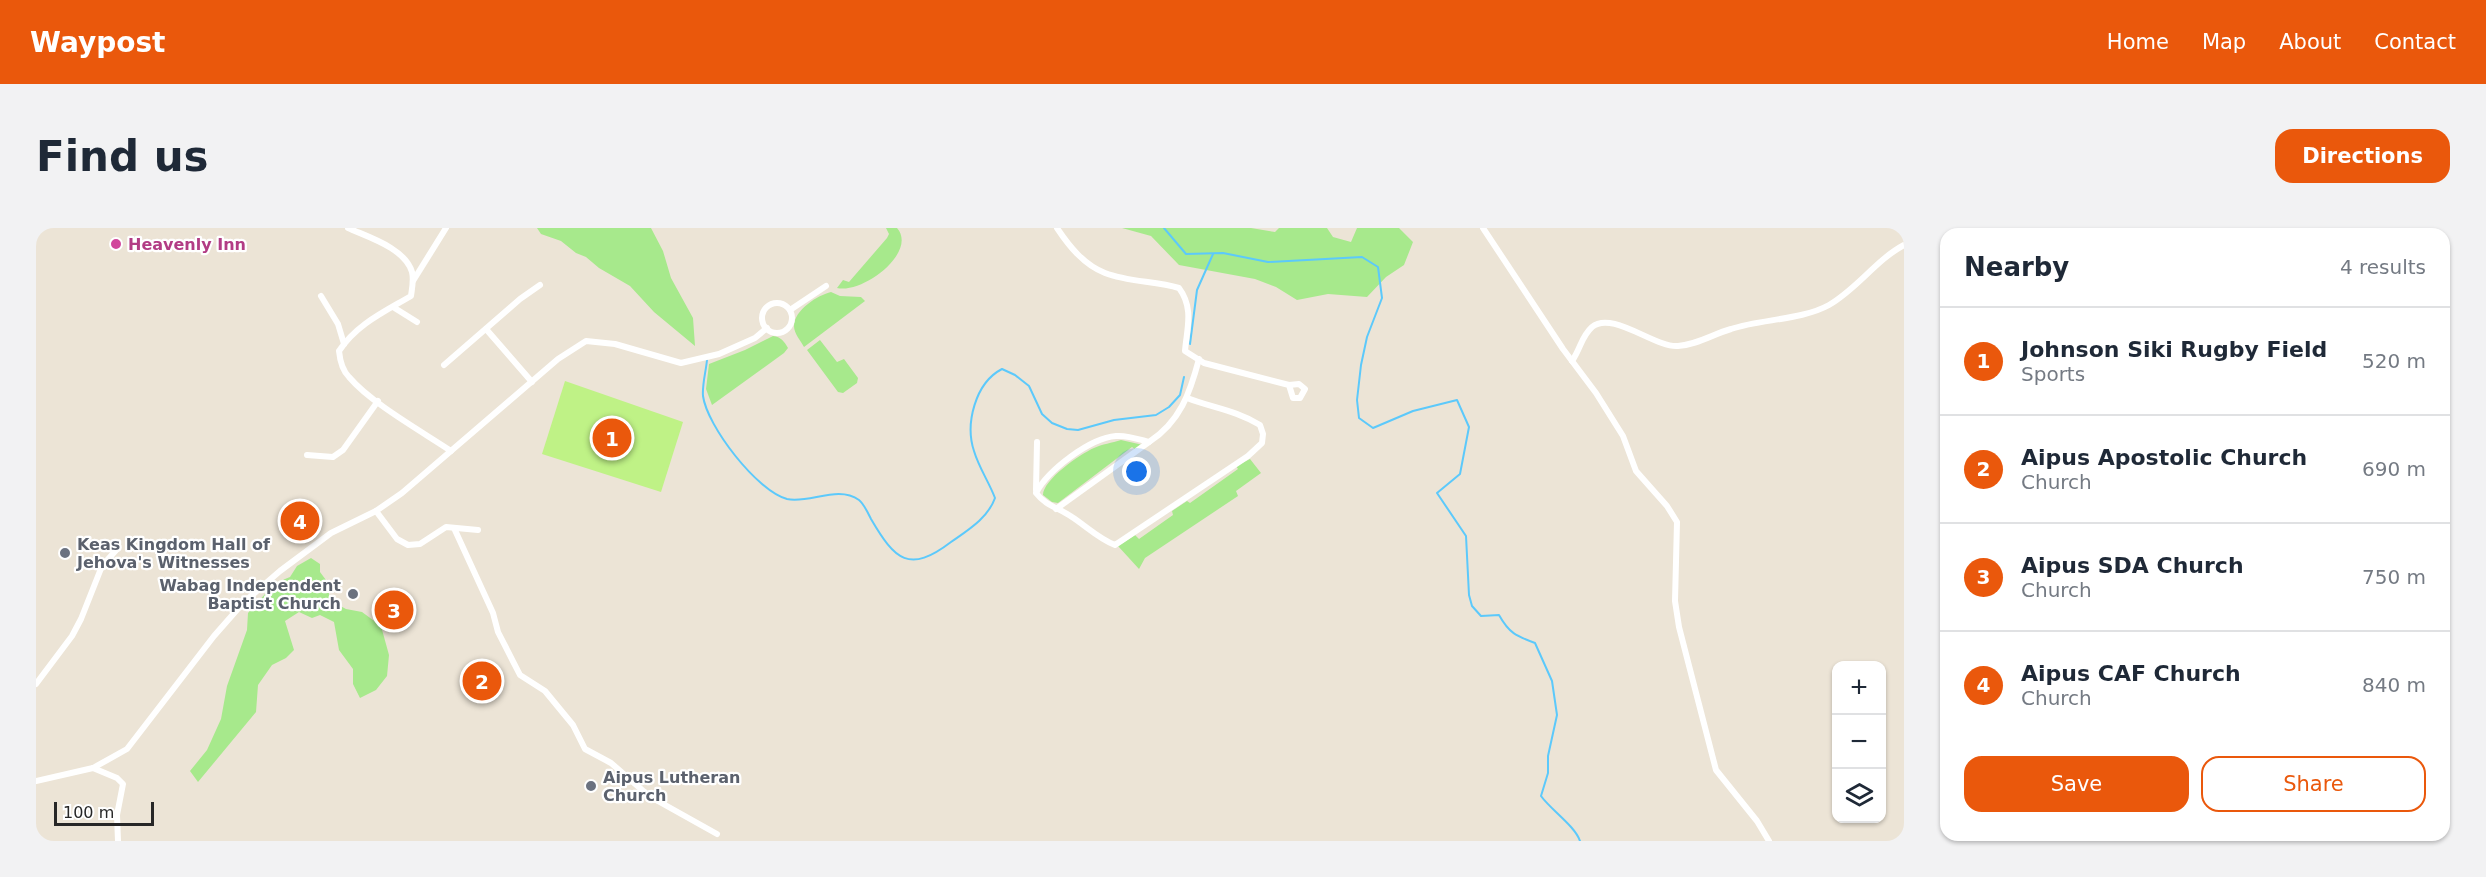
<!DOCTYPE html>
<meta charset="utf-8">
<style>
:root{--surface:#fff;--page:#f2f2f3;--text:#1f2937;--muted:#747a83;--line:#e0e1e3;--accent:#ea580c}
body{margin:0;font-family:"DejaVu Sans",sans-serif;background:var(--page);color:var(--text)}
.controls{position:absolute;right:18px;bottom:18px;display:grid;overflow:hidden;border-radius:12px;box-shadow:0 2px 4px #0004}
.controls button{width:54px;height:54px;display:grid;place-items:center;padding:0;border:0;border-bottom:2px solid var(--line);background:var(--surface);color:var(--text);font:30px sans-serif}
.scale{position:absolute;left:18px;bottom:15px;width:100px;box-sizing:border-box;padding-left:6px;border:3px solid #272727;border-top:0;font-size:16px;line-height:21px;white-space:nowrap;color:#272727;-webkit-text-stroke:4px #fff;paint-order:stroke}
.you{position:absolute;left:1101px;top:244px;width:21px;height:21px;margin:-15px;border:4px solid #fff;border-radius:50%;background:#1a73e8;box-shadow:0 0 0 9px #1a73e833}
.badge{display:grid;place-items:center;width:39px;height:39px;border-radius:50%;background:var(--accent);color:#fff;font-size:20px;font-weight:700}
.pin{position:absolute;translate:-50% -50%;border:3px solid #fff;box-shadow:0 2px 6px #0006}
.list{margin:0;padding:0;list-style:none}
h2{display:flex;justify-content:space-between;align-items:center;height:78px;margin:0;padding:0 24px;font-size:26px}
h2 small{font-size:20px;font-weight:400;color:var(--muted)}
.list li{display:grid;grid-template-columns:39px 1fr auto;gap:18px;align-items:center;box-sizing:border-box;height:108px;padding:0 24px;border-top:2px solid var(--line)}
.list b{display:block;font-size:22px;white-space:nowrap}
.list p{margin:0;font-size:20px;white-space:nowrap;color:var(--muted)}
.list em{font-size:20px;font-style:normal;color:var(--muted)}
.actions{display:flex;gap:12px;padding:18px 24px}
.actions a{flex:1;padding:14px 0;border:2px solid var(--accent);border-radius:18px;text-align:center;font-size:21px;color:var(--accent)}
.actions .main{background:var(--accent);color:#fff}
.icon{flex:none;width:33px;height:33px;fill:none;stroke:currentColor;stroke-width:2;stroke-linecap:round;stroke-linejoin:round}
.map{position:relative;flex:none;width:1868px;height:613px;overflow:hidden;border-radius:18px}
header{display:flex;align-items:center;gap:36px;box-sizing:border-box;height:84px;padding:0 30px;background:var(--accent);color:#fff}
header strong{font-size:28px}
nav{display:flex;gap:33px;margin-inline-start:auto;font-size:21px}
.intro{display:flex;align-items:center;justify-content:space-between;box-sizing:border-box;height:144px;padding:0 36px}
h1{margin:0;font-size:42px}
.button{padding:15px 27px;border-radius:18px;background:var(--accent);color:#fff;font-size:21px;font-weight:700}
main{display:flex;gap:36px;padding:0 36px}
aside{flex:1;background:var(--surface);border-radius:18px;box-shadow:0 2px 4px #0004}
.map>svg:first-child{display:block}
</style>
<header>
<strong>Waypost</strong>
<nav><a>Home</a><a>Map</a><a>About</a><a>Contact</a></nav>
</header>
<div class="intro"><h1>Find us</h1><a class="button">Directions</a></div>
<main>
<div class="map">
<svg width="1868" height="613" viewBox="0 0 1868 613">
<rect width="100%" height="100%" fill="#ece4d6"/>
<g fill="#a7e98c">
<polygon points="501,0 615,0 627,23 635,50 657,90 659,118 618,84 594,58 563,40 550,29 540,25 525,13 505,6"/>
<path d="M850,0H861C882,24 827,66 801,60L807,52L813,54L851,10L853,6Z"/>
<polygon points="1086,0 1215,0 1239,4 1243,0 1291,0 1297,9 1315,14 1321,0 1363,0 1377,14 1368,37 1350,49 1331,69 1292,66 1261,72 1240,59 1219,51 1143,37 1115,8"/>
<path d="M795,64L804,68L825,69L829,73L768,119C765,113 758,106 758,98C758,82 782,67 795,64Z"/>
<path d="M737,108C745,109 748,113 752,120L748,125L676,177L670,161L673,136L709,122Z"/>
<polygon points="784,112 801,134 808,131 822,150 821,155 807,165 802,164 771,122"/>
<path d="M1085,212L1107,217L1100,222L1096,219L1022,275L1016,274L1007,267C1007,252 1044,226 1058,220C1066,216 1076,215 1085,212Z"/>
<polygon points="1214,231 1225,245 1200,263 1202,268 1109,330 1103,341 1082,318 1099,307 1103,311 1137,287 1136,283 1151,273 1154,275 1202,241 1200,238"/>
<polygon points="275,330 284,336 284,344 293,356 293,372 310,381 326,384 345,398 353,427 351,448 340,462 324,470 317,456 317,441 303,422 298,394 284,387 276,390 263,384 249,393 258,422 250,430 236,437 222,457 220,484 162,554 154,543 171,522 185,491 191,458 211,402 212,385 239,355 254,349 261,338"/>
</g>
<polygon fill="#bff286" points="529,153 647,194 625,264 506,226"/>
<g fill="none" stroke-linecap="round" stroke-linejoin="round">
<g stroke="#5cc9fb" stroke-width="2">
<path d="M1128,0L1150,26L1187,25L1232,34L1326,29L1342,39L1346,70L1331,109L1325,137L1321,172L1323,190L1337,200L1377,183L1421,172L1433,199L1424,246L1401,265L1430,308L1433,367L1436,378L1445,388L1463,387C1473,405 1480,408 1499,415L1516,453L1521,487L1512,528V545L1505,568C1515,582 1539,598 1544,613"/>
<polyline points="1154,116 1161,62 1177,26"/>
<path d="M671,132C670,143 666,157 667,168C671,198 721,263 751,271C773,276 802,257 823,272C828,276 832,285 835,291C859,332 873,346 915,314C932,302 952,290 959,270C953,254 943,240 938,223C929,196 939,155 966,141L979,147L993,158L1006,186L1016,195L1031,201L1042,202L1078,192L1120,187L1133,179L1144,167L1148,149"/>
</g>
<g stroke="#fff" stroke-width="6">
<path d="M312,0C332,9 369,20 376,44C378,52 376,60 375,68C348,84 321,96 303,123C304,133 306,142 313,149C335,175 385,203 415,223"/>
<path d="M1021,0C1033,18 1048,37 1069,45C1092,54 1119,53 1143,60C1158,80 1151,100 1149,123L1168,135L1253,157L1263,156L1269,161L1264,170H1257L1253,157"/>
<polyline points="1447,0 1527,121 1560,165 1587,208 1600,243 1631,278 1641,294 1639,373 1643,399 1680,542 1721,593 1733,613"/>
<polyline points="377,53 410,0"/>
<polyline points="285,68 302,96 308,116"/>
<circle cx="741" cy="90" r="15"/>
<polyline points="357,79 381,94"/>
<polyline points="754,82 790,58"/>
<polyline points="450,101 496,154"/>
<path d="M1536,133C1545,120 1545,109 1556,99C1576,82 1619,120 1642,118C1661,117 1677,106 1695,101C1725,91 1766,92 1793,77C1821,61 1840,32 1868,17"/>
<polyline points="408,137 484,71 504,57"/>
<path d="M1151,170C1177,180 1199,182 1224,197L1227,206L1226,215L1212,228L1079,317C1063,311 1050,298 1036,289C1023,280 1010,278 1000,265C1012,242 1054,210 1080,208C1091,207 1102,211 1113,214C1144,194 1154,165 1163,131"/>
<polyline points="271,227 297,229 307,222 342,173"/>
<polyline points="1000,262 1001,214"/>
<polyline points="1020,281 1113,214"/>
<polyline points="340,283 361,311 372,317 384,316 410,299 442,302"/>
<polyline points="418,300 457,385 462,404 484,447 509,463 537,497 549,521 575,535 613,568 681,606"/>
<polyline points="0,456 36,408 45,391 66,338 82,320"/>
<polyline points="57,540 81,550 87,556 81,587 82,613"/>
<polyline points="0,553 57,540 91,521 178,408 207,375 244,343 295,305 340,283 366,265 522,131 550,113 579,116 645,135 683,126 719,110 731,100"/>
</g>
</g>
<circle fill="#d1479c" stroke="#fff" stroke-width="2" cx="80" cy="16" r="6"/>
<g fill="#6b7280" stroke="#fff" stroke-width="2">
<circle cx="29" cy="325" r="6"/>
<circle cx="317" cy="366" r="6"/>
<circle cx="555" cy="558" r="6"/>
</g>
<g text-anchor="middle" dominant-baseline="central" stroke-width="4.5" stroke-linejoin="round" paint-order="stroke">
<g font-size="16" font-weight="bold" fill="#b23c85" stroke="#fff" text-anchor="start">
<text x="92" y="16">Heavenly Inn</text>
</g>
<g font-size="16" font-weight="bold" fill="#5b616d" stroke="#fff" text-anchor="start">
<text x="41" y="316">Keas Kingdom Hall of<tspan x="41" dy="18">Jehova's Witnesses</tspan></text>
<text x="305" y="357" text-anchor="end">Wabag Independent<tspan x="305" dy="18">Baptist Church</tspan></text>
<text x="567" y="549">Aipus Lutheran<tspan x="567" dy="18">Church</tspan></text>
</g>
</g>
</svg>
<div class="controls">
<button>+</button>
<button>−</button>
<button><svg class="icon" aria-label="layers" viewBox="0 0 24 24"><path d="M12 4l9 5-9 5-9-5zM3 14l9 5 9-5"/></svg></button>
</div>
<div class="scale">100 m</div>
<div class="you"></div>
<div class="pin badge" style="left:576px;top:210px">1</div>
<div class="pin badge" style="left:446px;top:453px">2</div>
<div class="pin badge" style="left:358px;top:382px">3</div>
<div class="pin badge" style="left:264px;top:293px">4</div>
</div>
<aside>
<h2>Nearby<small>4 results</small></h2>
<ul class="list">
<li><span class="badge">1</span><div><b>Johnson Siki Rugby Field</b><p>Sports</p></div><em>520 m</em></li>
<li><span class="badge">2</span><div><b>Aipus Apostolic Church</b><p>Church</p></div><em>690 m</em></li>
<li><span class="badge">3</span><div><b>Aipus SDA Church</b><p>Church</p></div><em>750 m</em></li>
<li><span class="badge">4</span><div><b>Aipus CAF Church</b><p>Church</p></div><em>840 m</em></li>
</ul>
<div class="actions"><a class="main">Save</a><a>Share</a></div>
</aside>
</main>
